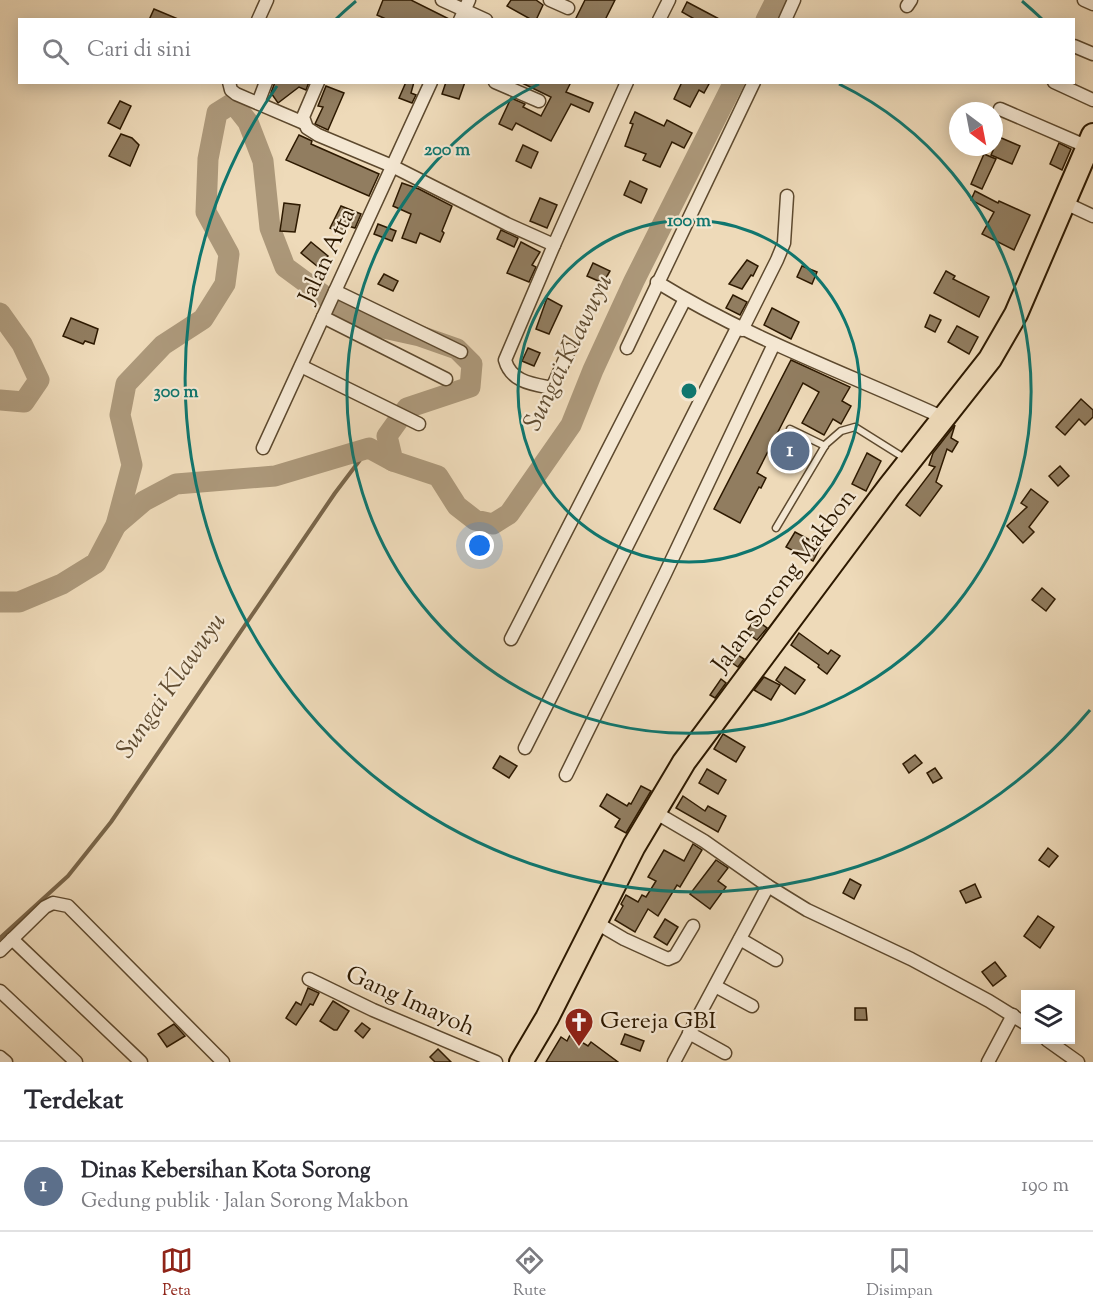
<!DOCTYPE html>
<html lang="id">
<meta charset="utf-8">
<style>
:root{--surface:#fff;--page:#f2f2f3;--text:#2b2b33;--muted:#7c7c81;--line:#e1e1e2;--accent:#8f2418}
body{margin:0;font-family:"Sorts Mill Goudy",serif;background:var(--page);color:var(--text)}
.controls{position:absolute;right:18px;bottom:18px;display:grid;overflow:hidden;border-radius:0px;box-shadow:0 3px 15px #0003}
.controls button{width:54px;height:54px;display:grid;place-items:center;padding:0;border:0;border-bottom:2px solid var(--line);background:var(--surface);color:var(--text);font:30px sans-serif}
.compass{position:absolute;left:949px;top:102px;width:54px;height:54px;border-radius:50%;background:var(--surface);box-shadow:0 3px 15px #0003;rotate:148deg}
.you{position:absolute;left:480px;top:546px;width:21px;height:21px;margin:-15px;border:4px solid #fff;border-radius:50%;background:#1a73e8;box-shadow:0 0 0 9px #1a73e833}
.badge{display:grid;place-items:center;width:39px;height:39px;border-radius:50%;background:var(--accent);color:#fff;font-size:20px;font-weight:700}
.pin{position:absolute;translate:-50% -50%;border:3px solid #fff;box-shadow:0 2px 6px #0006}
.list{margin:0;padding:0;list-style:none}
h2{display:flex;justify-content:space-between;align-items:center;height:78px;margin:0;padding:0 24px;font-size:26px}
h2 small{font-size:20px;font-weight:400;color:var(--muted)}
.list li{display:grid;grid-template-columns:39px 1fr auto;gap:18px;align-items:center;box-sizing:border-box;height:90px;padding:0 24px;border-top:2px solid var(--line)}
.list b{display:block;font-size:22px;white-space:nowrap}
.list p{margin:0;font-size:20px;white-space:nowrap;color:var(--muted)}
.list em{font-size:20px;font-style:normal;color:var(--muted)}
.icon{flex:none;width:33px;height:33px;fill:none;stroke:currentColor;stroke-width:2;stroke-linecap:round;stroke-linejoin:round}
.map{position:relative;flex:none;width:1093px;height:1062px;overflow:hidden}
.search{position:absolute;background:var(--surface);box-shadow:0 3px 15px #0003;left:18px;right:18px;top:18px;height:66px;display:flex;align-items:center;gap:15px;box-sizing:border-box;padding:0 21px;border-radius:0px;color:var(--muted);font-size:22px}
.sheet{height:168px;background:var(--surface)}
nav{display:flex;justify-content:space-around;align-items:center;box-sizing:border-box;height:84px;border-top:2px solid var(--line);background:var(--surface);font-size:16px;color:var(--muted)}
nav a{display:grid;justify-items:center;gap:3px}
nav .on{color:var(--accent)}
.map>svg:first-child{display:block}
</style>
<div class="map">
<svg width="1093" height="1062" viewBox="0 0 1093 1062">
<rect width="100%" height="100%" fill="#eedab9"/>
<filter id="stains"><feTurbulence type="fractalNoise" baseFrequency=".00333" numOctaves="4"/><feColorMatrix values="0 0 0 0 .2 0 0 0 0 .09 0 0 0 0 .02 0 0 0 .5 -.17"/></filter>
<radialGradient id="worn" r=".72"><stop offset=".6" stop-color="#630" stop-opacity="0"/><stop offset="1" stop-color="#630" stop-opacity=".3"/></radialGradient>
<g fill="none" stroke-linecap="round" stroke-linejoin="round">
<polyline stroke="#796549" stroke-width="4" points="0,938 68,876 111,822 335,493 369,448"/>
<g stroke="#ac987a" stroke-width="21">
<polyline points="766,20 776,0"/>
<polyline points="0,313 22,344 39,380 24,402 0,400"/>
<polyline points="116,525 144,501 176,484 275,476 369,448 393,461"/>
<polyline points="0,602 19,602 62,584 96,563 116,525 132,465 120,415 126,384 163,345 203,319 225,284 229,254 206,212 208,159 217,113 233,103 248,122 263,161 270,228 285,267 361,323 420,336 457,349 472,364 470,387 407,408 387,436 393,461 438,476 457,506 475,520 493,524 509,514 571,425 593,370 634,281 734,82"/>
</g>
</g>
<g fill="#917d60" stroke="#2d1900" stroke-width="1.5">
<polygon points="383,0 411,0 451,20 388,20 377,15"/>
<polygon points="511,0 536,0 543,5 536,20 532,20 507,6"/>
<polygon points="585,0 615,0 605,20 575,20"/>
<polygon points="687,2 721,20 696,20 682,12"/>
<polygon points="154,9 178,19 178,20 149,20"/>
<polygon points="275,82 309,82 306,90 299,87 278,103 271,93"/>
<polygon points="406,82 414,82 411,93 416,95 412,103 399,98"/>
<polygon points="446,82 465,82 459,99 442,94"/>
<polygon points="520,82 571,82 566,92 593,103 589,112 571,104 551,141 516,123 512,130 499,124 511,98 525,104 523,107 541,116 551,97"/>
<polygon points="682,82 710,82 704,93 699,90 690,107 674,99"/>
<polygon points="326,86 344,93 328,130 315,124 323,107 318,106"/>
<polygon points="120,101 131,106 120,129 108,123"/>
<polygon points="635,112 664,126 667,120 692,133 684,148 672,142 660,167 643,160 646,154 625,146 633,124 630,123"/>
<polygon points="121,134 132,138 139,145 130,166 109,156"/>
<polygon points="299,135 312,141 311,144 379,174 369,196 286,160"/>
<polygon points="999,137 1020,146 1012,164 991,155"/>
<polygon points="1059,143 1071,149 1062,170 1050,164"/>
<polygon points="523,145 538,152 531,168 516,161"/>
<polygon points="984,154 996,159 982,189 971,184"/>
<polygon points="630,181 647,189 641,203 624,195"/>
<polygon points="402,183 419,189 452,206 442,231 444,233 440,242 420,233 416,243 402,238 411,214 393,206"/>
<polygon points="975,191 998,203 999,201 1030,215 1014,250 982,234 994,212 971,200"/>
<polygon points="540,198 557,205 547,228 530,221"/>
<polygon points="284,203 300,205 295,232 280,231"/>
<polygon points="341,206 361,214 355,228 348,226 344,234 330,228"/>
<polygon points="378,224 396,231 392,241 374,234"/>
<polygon points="501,230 518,238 514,247 497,239"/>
<polygon points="311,242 328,256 317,266 301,253"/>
<polygon points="521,242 540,252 532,265 536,267 529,282 507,273"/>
<polygon points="747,260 758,266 753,276 751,275 742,289 729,284"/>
<polygon points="593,263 610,271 603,283 587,276"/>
<polygon points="802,266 817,272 812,284 797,277"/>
<polygon points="946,271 955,276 953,279 989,297 979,317 934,293"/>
<polygon points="384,274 398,281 393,291 378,284"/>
<polygon points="733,295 747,302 740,315 726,308"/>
<polygon points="547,298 562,306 549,334 536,329"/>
<polygon points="772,308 799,322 791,339 764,325"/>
<polygon points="930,315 941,320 935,332 925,327"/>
<polygon points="71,318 98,329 94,344 85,341 83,344 63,336"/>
<polygon points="957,326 978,337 969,354 948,342"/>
<polygon points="528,348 540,353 534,366 522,361"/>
<polygon points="791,360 850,387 842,401 851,406 841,424 833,419 824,435 802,423 819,392 803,383 757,473 766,478 761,488 759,487 740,523 714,509"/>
<polygon points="1081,399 1093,410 1093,417 1085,425 1079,419 1065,435 1056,427"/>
<polygon points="955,425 951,438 958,442 952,452 947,449 936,482 942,486 920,516 906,505 935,467 929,465 933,453"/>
<polygon points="867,453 881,461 866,491 852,484"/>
<polygon points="1060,466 1069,476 1058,486 1049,476"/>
<polygon points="1031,489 1048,502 1029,527 1034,532 1023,543 1007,526 1027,507 1021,503"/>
<polygon points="795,532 821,546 813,561 786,547"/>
<polygon points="1042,588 1055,599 1046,611 1032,600"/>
<polygon points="755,619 767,628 757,640 746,632"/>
<polygon points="799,633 828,654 831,650 840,656 827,674 818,667 819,665 791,645"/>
<polygon points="733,652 744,659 738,667 728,660"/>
<polygon points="785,667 805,680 795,694 776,680"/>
<polygon points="764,677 780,685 771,700 754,690"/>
<polygon points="721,679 726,683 715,698 710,695"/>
<polygon points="723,734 745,747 736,762 714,749"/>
<polygon points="915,755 922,763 909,773 903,764"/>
<polygon points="500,756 517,766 509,778 493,768"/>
<polygon points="935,768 942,778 933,783 927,773"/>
<polygon points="707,769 726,780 718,794 699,783"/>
<polygon points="641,786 651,791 626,833 615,827 620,819 600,806 607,794 627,806 629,803 631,804"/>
<polygon points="683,796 705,811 708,806 726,816 718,832 676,808"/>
<polygon points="693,844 702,850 680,887 677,885 658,916 648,909 635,932 615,920 623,906 621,904 626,895 638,902 642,895 646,897 656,881 648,877 664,850 684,861"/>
<polygon points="1048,848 1058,856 1049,867 1039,860"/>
<polygon points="716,860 728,868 718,881 726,887 710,909 690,894"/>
<polygon points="850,879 861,885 854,899 843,893"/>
<polygon points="975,884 981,897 966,903 960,891"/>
<polygon points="1038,916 1054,927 1040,948 1024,936"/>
<polygon points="665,919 678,927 667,945 654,937"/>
<polygon points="995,962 1006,976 993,986 982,972"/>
<polygon points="308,988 319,993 313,1005 310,1004 296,1025 286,1018 296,1002 301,1005"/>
<polygon points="333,1001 349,1011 337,1030 334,1030 320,1021"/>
<polygon points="855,1008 866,1008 867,1020 855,1020"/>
<polygon points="362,1023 370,1029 363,1038 355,1031"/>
<polygon points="174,1024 185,1036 167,1047 158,1034"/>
<polygon points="625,1034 644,1041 640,1051 621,1044"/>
<polygon points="570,1035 588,1046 591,1042 618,1062 546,1062 561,1037 567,1041"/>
<polygon points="438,1049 451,1062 435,1062 430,1057"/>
</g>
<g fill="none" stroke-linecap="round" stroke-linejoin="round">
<g stroke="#5d492e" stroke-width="9">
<g id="lane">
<polyline points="790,429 825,446"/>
<polyline points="776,528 826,444 841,431 855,427 906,459"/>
</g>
</g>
<g stroke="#5d492e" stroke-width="15">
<g id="street">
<polyline points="442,0 486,20"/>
<polyline points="550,0 568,8"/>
<polyline points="1084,0 1093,4"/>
<polyline points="907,6 911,0"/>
<polyline points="258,20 267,0"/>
<polyline points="460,20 469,0"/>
<polyline points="659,20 669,0"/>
<polyline points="785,20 794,0"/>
<polyline points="1074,46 1093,54"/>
<polyline points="229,82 231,90 236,94 304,123"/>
<path d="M318,82L303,117L307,128L318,135L392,166L507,224L554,245L505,360C511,382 532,384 552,388L569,350"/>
<polyline points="495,82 539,101"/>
<polyline points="1054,82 1093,100"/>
<polyline points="258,103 266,82"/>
<polyline points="1000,109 1088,147"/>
<polyline points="1063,202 1093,216"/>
<polyline points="554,245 627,82"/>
<path d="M657,282C748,338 848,374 944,418"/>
<polyline points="335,291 461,352"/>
<polyline points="323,317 446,379"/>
<polyline points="742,330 777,260 784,243 787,196"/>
<polyline points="627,348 754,82"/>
<polyline points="301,366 419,424"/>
<polyline points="263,448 431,82"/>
<polyline points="511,639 685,299"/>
<polyline points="525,748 737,328"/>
<polyline points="566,775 665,574 774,344"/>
<polyline points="653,811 704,841 768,886 807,910 911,959 989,1001 1026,1024"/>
<polyline points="595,922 624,939 668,959 675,956 693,926"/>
<polyline points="12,939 141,1062"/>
<polyline points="740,939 776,960"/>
<polyline points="0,951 45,907 53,903 68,906 223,1062"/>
<polyline points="309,979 373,1010 496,1062"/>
<polyline points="715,986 752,1006"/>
<polyline points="0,991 76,1062"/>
<polyline points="689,1033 725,1053"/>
<polyline points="1047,1040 1078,1062"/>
<polyline points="0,1057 6,1062"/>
<polyline points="674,1062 768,886"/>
<polyline points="988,1062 1013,1015"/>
</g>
</g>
<g stroke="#2d1900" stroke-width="26">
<polyline id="highway" points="521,1062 547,1018 634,846 684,762 889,487 990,359 1016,314 1093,135"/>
</g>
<use href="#lane" stroke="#f4e7d2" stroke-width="6"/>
<use href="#street" stroke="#f4e7d2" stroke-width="12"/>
<use href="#highway" stroke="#eedab9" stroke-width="22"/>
</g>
<g fill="none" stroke="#0f766e" stroke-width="3">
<circle cx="689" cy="391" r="171"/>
<path d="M839 84A342 342 0 1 1 539 84"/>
<path d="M1090 710A513 513 0 0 1 277 86M336 19A513 513 0 0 1 356 1M1022 1A513 513 0 0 1 1042 19"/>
</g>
<defs>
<g id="church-pin" transform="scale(1.5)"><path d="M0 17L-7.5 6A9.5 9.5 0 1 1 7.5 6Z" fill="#8f2418" stroke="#f4e7d2"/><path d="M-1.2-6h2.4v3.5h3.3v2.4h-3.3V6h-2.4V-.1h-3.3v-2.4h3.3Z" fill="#fff"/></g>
</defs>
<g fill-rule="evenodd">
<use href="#church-pin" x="579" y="1022"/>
</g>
<g text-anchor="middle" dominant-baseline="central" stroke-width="4.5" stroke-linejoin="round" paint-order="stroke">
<g font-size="24" fill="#2d1900" stroke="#f4e7d2">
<text transform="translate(328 256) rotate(-65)">Jalan Atta</text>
<text transform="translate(785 581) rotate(-53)">Jalan Sorong Makbon</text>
<text transform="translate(410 1002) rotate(24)">Gang Imayoh</text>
</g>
<g font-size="24" fill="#2d1900" stroke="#f4e7d2" text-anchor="start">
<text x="600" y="1022">Gereja GBI</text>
</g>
<g font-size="26" font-style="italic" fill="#604c31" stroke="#f4e7d2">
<text transform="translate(569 353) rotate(-64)">Sungai Klawuyu</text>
<text transform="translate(172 686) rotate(-55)">Sungai Klawuyu</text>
</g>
</g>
<circle cx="689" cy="391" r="9" fill="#0f766e" stroke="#f4e7d2" stroke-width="3"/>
<g font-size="18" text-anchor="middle" font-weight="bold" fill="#0f766e" stroke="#f4e7d2" stroke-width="4.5" stroke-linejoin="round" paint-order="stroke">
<text x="447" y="155">200 m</text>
<text x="689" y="226">100 m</text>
<text x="176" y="397">300 m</text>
</g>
<rect width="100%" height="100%" filter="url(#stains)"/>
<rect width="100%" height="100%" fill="url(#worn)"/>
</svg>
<div class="controls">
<button><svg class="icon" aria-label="layers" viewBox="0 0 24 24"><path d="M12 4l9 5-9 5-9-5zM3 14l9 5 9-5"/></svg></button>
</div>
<svg class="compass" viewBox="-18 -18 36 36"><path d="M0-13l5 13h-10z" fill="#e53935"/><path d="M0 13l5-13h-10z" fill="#7c7c81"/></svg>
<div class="you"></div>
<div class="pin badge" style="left:790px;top:451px;background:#5c6f8a">1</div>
<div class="search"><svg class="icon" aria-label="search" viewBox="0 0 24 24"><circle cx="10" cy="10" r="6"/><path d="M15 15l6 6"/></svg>Cari di sini</div>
</div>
<section class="sheet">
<h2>Terdekat<small></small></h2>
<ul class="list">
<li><span class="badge" style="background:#5c6f8a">1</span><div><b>Dinas Kebersihan Kota Sorong</b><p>Gedung publik · Jalan Sorong Makbon</p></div><em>190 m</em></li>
</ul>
</section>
<nav>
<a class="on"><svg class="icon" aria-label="map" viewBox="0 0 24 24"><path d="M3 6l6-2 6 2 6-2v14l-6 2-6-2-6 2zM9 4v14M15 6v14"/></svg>Peta</a>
<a><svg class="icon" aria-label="directions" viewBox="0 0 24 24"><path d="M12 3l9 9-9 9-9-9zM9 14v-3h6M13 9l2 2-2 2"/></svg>Rute</a>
<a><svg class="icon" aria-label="saved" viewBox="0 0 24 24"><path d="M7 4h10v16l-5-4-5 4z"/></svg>Disimpan</a>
</nav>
